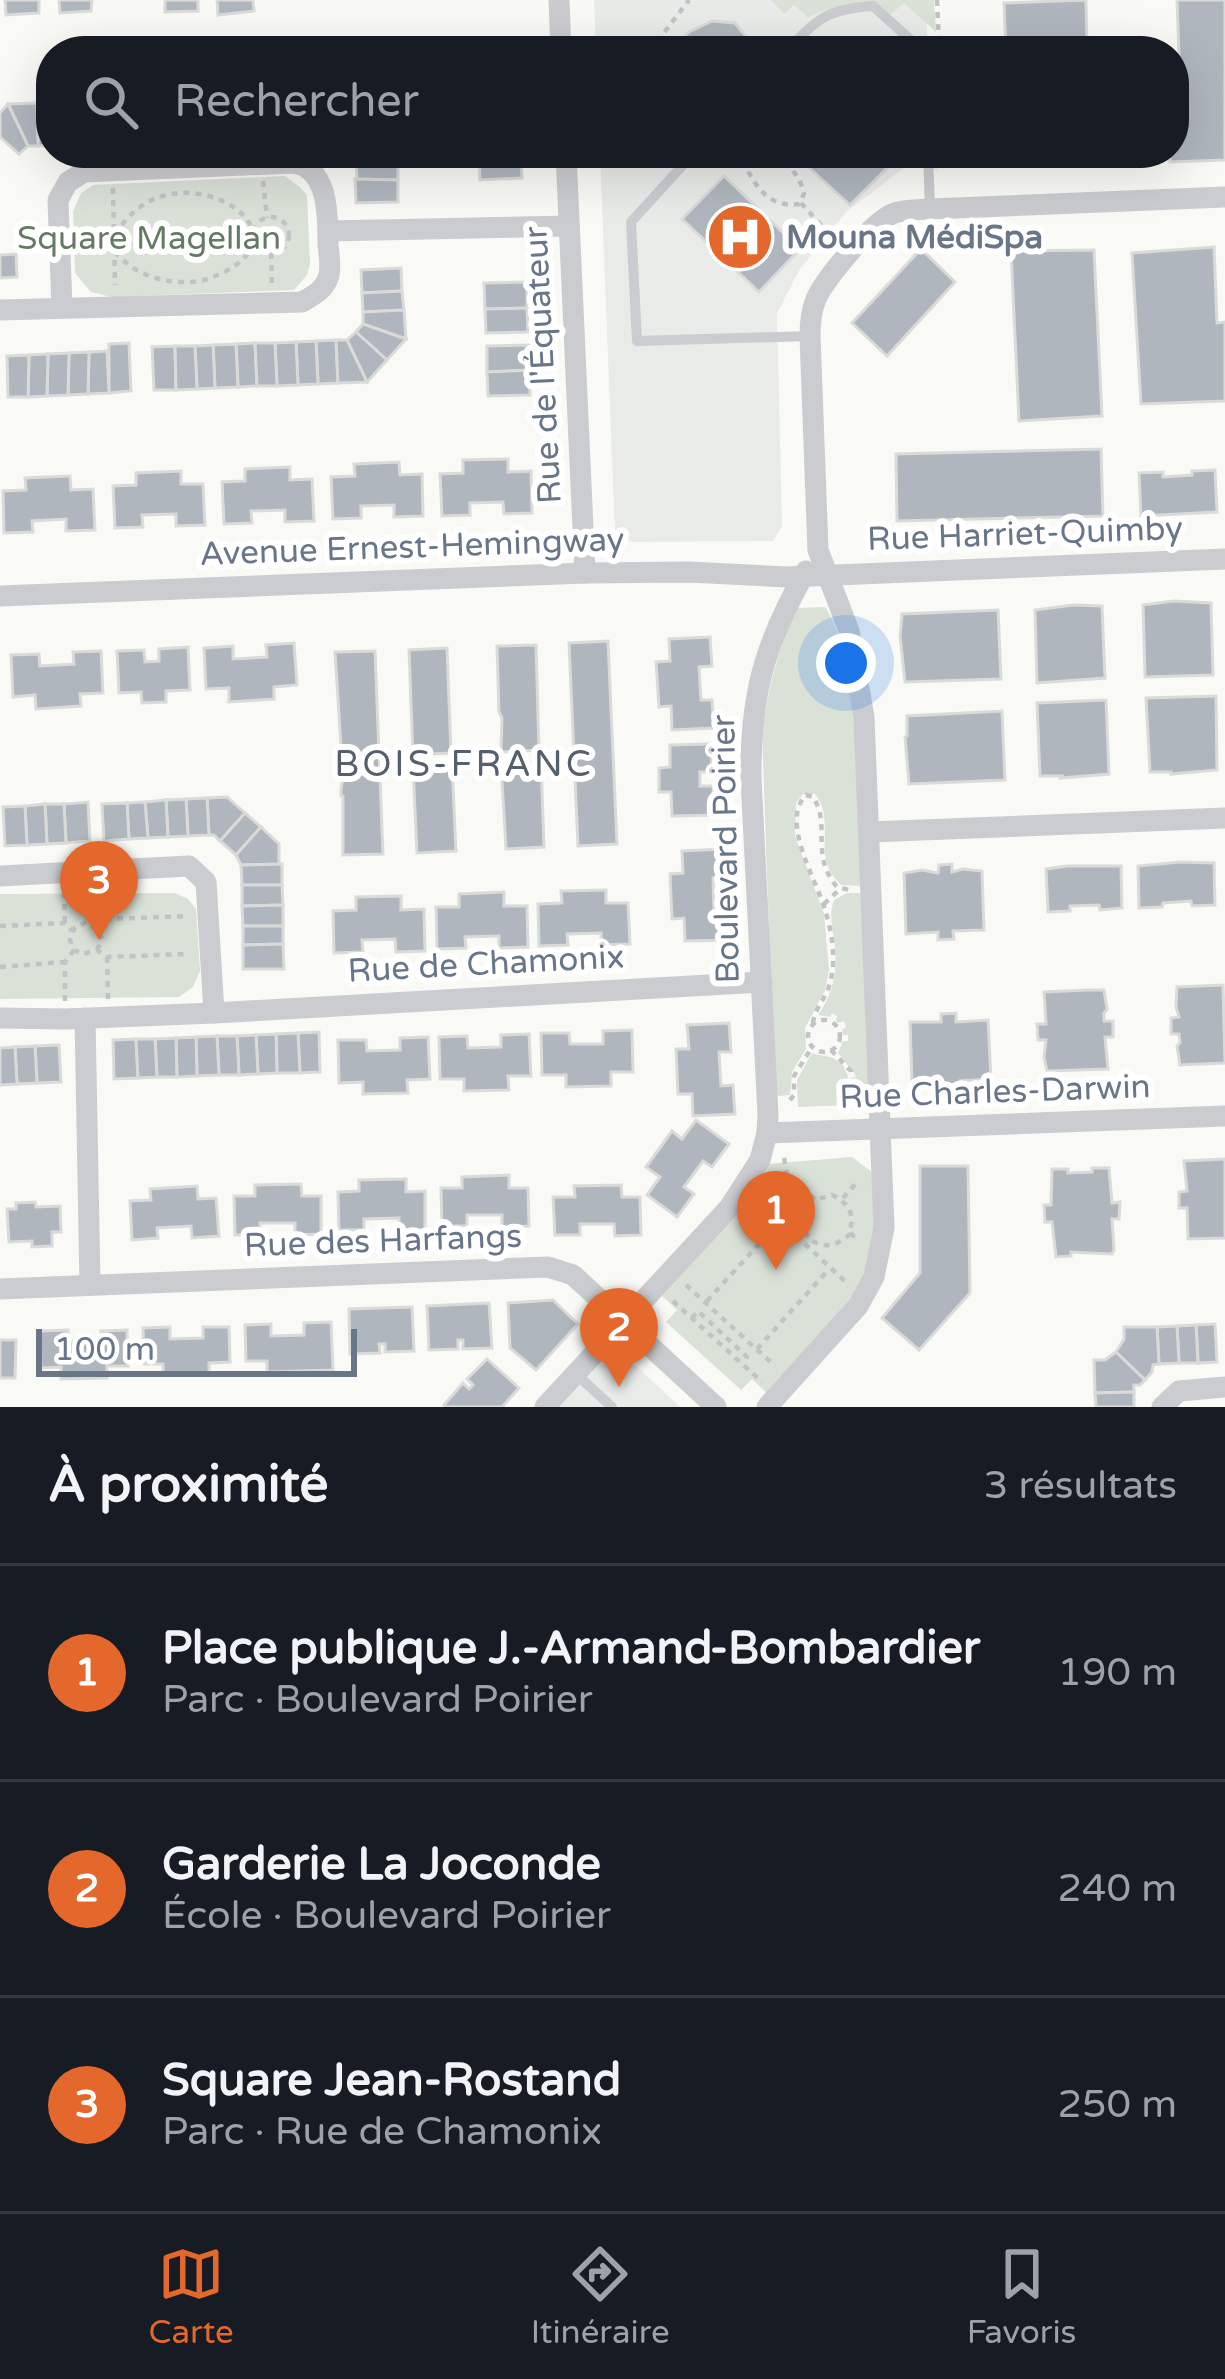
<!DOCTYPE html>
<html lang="fr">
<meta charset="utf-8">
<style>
:root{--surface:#171b24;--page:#242831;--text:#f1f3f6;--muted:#9ea1a6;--line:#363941;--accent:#e4682b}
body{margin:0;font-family:"Varela Round",sans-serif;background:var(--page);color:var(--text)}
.scale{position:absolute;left:36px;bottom:30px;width:321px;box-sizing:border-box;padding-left:12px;border:6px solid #687688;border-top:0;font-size:33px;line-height:42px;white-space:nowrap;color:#687688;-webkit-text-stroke:9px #fff;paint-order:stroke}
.you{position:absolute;left:846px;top:663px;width:42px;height:42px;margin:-30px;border:9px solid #fff;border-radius:50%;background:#1a73e8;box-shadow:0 0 0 18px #1a73e833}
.badge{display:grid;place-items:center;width:78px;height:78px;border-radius:50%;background:var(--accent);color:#fff;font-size:39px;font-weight:700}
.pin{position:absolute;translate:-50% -99px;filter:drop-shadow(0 3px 6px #0008)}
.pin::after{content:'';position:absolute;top:63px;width:42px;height:36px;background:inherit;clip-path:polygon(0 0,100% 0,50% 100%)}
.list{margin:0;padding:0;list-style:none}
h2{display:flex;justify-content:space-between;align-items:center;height:156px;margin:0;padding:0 48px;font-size:51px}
h2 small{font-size:39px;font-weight:400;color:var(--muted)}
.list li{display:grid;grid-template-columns:78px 1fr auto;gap:36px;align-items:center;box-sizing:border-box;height:216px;padding:0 48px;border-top:3px solid var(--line)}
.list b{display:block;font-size:45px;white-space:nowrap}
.list p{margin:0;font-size:39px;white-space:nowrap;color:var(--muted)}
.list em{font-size:39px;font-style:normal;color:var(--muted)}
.icon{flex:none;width:66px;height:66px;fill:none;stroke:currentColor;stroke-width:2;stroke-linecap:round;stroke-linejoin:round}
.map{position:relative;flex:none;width:1225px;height:1407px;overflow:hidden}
.search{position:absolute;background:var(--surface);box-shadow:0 12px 48px #0002;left:36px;right:36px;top:36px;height:132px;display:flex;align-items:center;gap:30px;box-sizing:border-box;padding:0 42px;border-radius:48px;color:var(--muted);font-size:45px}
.sheet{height:804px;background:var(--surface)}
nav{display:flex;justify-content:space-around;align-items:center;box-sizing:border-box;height:168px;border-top:3px solid var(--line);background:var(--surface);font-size:33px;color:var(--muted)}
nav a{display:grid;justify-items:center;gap:6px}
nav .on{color:var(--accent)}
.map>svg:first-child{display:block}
</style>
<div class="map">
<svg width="1225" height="1407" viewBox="0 0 1225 1407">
<rect width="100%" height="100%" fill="#f9f9f6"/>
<g fill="#e9ebe9">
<polygon points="594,0 925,0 928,51 596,51"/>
<polygon points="600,153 936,153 937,170 909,164 846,212 800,269 777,313 782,526 773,541 632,542 615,533"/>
<polygon points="619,1359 626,1360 635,1365 680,1407 560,1407 599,1365"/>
</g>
<g fill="#dae1d7">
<path d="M771,0H934L936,32L904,3L891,14C867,0 832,5 808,17L794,5L784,14Z"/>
<polygon points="285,176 300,187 307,195 310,264 307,275 294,290 111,297 91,292 75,273 73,212 81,193 93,185"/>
<path d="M825,607C863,663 859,815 862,886L841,885C809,856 838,824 815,794H803L796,803L795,836L824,914L829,970L825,990L805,1028L806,1049L792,1072L790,1095L778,1096L774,1070L762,733C768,688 778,649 797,608Z"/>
<polygon points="175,893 188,899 196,909 200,971 193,987 179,997 0,999 0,894"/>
<path d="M847,893H862L869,1092H857L855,1074L838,1053L843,1041H848V1035H843L842,1030L846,1027L844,1021L838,1023L836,1021L837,1016L832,1013L830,1017L818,1015C835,992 838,966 834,939C832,924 829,914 834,900Z"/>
<path d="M812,1053C819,1056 826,1055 833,1058C851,1066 850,1088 851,1105L798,1107L797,1080Z"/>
<path d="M852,1157L873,1173C875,1207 877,1243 864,1276C849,1313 795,1362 767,1393L752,1379L741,1390L666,1322L677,1310L662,1296L740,1210L768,1164Z"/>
</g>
<g fill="#afb6bd" stroke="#dadbd9" stroke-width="3">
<polygon points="5,0 39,0 39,13 6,15"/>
<polygon points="59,0 92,0 91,11 60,13"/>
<polygon points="165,0 198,0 198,11 165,12"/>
<polygon points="217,0 253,0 254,11 218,15"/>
<polygon points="1086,0 1087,51 1006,51 1004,3"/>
<polygon points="1177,0 1225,0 1225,160 1170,162 1170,153 1174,153 1174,109 1181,108"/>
<polygon points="712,21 735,23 748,39 749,51 671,51 689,32"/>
<polygon points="51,102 51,145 38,146 37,103"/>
<polygon points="37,103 38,146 28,146 8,104"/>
<polygon points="8,104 28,146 19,154 0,137 0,113"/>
<polygon points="793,153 881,153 892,163 850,205"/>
<polygon points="1011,153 1089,153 1089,163 1011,166"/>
<polygon points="521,154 522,178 480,180 479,155"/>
<polygon points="356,159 398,159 398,180 357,179"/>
<polygon points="724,176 800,249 759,292 682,219"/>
<polygon points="355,179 398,180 398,202 356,203"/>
<polygon points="1214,247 1217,323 1225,322 1225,401 1141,404 1132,253"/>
<polygon points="921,249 955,282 887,356 852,323"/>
<polygon points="1094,250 1102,416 1019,421 1011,251"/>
<polygon points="16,254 17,277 0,278 0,255"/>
<polygon points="401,268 402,291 362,293 361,270"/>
<polygon points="527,282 527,308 485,309 484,283"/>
<polygon points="402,291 404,310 363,312 362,293"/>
<polygon points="527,308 528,332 486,333 485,309"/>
<polygon points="404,310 406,339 363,324 363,312"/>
<polygon points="363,324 406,339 387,360 356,332"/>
<polygon points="356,332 387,360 367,382 347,340"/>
<polygon points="336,340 338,383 318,384 316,341"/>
<polygon points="336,340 347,340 367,382 338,383"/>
<polygon points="316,341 318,384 298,385 296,342"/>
<polygon points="296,342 298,385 277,386 275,343"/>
<polygon points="129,343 131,391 109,393 109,344"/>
<polygon points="255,343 257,386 238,387 236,344"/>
<polygon points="255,343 275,343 277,386 257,386"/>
<polygon points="236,344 238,387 215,388 213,345"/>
<polygon points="213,345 215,388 197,389 195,346"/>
<polygon points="529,345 530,370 487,372 487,346"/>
<polygon points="175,346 176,390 154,390 152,347"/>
<polygon points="175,346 195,346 197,389 176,390"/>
<polygon points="107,351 109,393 88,394 89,352"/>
<polygon points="89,352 88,394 68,395 69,353"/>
<polygon points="69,353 68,395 47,396 48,354"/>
<polygon points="48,354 47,396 28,397 29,355"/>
<polygon points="29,355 28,397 8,397 7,356"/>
<polygon points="530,370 530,395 488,396 487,372"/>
<polygon points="1101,449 1103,516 897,521 896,454"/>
<polygon points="508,459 508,472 531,471 532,513 504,514 503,502 470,503 470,515 442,516 440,474 463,473 463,460"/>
<polygon points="399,462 400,475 422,474 423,516 394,517 394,505 361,506 361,518 333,519 331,477 355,476 354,464"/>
<polygon points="290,467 290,480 312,479 314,521 285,522 285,510 251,511 252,523 224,524 222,482 245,481 245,469"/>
<polygon points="1215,470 1217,512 1141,516 1139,473 1163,472 1163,477 1192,475 1192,471"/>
<polygon points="181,471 181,484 203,484 205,525 176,526 176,514 142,515 143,527 115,528 113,486 136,485 136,473"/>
<polygon points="70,476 71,490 93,489 95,530 66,531 66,519 32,521 33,532 4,533 3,491 26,490 25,478"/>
<polygon points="1173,601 1211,603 1213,675 1145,677 1143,605"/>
<polygon points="1073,605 1102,606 1105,678 1037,683 1035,610"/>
<polygon points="998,610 1001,679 905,682 900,636 902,614"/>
<polygon points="710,637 712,666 699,667 701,700 712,700 714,728 672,730 671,706 659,707 656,662 670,661 669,639"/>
<polygon points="608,641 617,844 578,846 569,643"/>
<polygon points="294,643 297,685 274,687 274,699 229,702 229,688 206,689 204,648 233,646 233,659 267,657 266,645"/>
<polygon points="536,645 539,750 501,752 502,718 499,712 497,646"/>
<polygon points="188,647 190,690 166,691 166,702 142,703 141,692 119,693 117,651 144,650 145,662 159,661 159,649"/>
<polygon points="447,648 451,753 413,755 409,650"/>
<polygon points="101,651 103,693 80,694 81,706 36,709 35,695 13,697 11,655 39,654 40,666 74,664 73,652"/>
<polygon points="375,651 383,854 343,855 343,796 341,796 341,790 343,777 335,652"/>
<polygon points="1216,696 1217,770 1171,774 1171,772 1150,772 1146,698"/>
<polygon points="1106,700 1109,774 1061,778 1062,776 1040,776 1037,703"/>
<polygon points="1002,711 1005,780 909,784 905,737 907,736 907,716"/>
<polygon points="711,744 712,772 700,772 700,786 713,786 714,815 672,816 671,792 659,792 659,768 670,767 670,745"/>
<polygon points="541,762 544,847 506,849 501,764"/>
<polygon points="452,765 456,851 417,853 413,768"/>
<polygon points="227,797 245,813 220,841 214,835 209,835 207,798"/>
<polygon points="207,798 209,835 188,836 186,799"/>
<polygon points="186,799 188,836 168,837 166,800"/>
<polygon points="166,800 168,837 148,838 145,802"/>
<polygon points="88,802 90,841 66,843 64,804"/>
<polygon points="145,802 148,838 129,839 127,803"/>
<polygon points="127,803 129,839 104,841 102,804"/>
<polygon points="45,804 64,804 66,843 47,844"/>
<polygon points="45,804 47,844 27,845 25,806"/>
<polygon points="25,806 27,845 5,846 3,807"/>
<polygon points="245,813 261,827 236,855 220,841"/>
<polygon points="261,827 279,844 279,864 241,865 236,855"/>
<polygon points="724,849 725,878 713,878 714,912 726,911 727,940 685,941 684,918 672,919 670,874 683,873 682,851"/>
<polygon points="1180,862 1214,863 1215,905 1192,906 1191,901 1163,903 1162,907 1139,908 1138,866"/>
<polygon points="282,864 282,885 242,885 241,865"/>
<polygon points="952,864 952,872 963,869 982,871 984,930 953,931 954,939 938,940 938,932 906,934 904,873 922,870 938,873 939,865"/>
<polygon points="1067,866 1121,866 1122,908 1100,910 1099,905 1070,906 1070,911 1048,912 1046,869"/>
<polygon points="242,885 282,885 283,905 242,906"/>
<polygon points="606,890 606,903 628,903 630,944 601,945 601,933 567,934 568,945 539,946 538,904 562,903 561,891"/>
<polygon points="504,892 504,906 527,906 528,947 499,948 499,936 465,937 466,948 437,949 436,907 459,907 459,894"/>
<polygon points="401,896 401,910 424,909 425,951 396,952 395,939 362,940 363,952 334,953 333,911 356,910 356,897"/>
<polygon points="283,905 283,926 243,926 242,906"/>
<polygon points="243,926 283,926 283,944 243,945"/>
<polygon points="283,944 284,969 243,969 243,945"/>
<polygon points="1223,985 1225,1063 1180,1065 1177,1046 1180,1043 1179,1034 1171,1034 1171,1018 1179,1017 1176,1007 1177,987"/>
<polygon points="1088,990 1104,990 1107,1009 1104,1013 1104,1021 1113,1021 1113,1037 1105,1037 1108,1069 1047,1071 1044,1057 1046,1040 1038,1040 1037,1024 1046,1024 1044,992"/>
<polygon points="956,1013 956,1022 988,1020 991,1079 960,1081 960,1088 944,1089 943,1081 912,1083 910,1022 941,1022 941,1014"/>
<polygon points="729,1023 731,1052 719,1052 721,1086 733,1085 735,1114 693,1116 692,1094 678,1094 676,1049 689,1049 687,1025"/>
<polygon points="632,1030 633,1072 611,1072 611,1086 566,1087 566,1075 542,1075 541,1033 569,1033 570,1044 603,1044 603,1031"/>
<polygon points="319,1032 320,1072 300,1073 298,1033"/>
<polygon points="298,1033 300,1073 277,1073 276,1034"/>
<polygon points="276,1034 277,1073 258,1074 256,1035"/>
<polygon points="529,1034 531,1076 508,1076 509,1090 464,1091 464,1079 440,1079 439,1037 467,1036 468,1048 501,1047 501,1035"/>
<polygon points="256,1035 258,1074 239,1075 237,1036"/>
<polygon points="217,1036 237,1036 239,1075 219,1075"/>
<polygon points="217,1036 219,1075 197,1076 196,1037"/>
<polygon points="196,1037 197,1076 177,1077 176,1038"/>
<polygon points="428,1037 430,1079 407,1080 408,1093 363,1094 363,1082 339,1083 338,1040 366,1040 367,1051 400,1050 400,1038"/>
<polygon points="176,1038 177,1077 157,1077 155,1039"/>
<polygon points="136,1039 138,1078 114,1079 113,1040"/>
<polygon points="136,1039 155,1039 157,1077 138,1078"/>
<polygon points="59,1045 61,1082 37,1083 35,1046"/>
<polygon points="35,1046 37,1083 17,1084 15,1047"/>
<polygon points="15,1047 17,1084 0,1085 0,1048"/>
<polygon points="696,1120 729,1144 712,1167 703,1161 684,1187 694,1194 677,1217 647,1195 660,1177 646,1167 672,1131 682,1139"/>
<polygon points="1225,1159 1225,1238 1188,1239 1187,1208 1179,1208 1179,1192 1187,1191 1184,1161"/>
<polygon points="920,1166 968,1166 970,1293 919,1350 882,1318 920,1273"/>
<polygon points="1092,1168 1109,1168 1112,1203 1120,1202 1119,1219 1112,1219 1114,1250 1112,1254 1071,1252 1071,1256 1056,1257 1052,1222 1045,1222 1044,1205 1051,1205 1052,1169 1068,1169 1068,1173 1092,1172"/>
<polygon points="509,1175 509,1188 528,1188 529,1226 502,1227 502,1215 467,1215 467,1226 442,1226 441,1188 462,1188 462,1177"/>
<polygon points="406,1179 406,1192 425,1191 425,1230 399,1230 399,1218 364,1219 364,1230 339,1230 338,1192 359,1191 359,1180"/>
<polygon points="301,1184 302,1196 321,1196 321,1234 295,1235 295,1223 260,1223 260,1234 235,1235 234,1196 255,1196 255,1185"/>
<polygon points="621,1185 622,1197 640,1197 641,1235 615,1236 614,1224 580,1224 580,1235 555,1235 553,1197 575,1197 574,1186"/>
<polygon points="197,1186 198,1199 216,1198 219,1236 192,1238 191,1226 157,1228 158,1238 132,1240 130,1201 151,1200 150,1189"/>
<polygon points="35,1202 36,1207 60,1206 61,1232 52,1232 52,1246 32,1247 32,1241 9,1242 7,1209 16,1209 16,1203"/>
<polygon points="553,1300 578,1324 536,1370 510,1348 508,1303"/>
<polygon points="489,1303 492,1348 463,1349 463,1340 458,1340 458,1349 429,1350 427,1306"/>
<polygon points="412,1307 414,1351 385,1352 385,1344 379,1344 380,1353 350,1354 349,1309"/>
<polygon points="331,1322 333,1370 267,1372 267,1361 246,1361 245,1325 271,1324 271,1336 304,1335 304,1323"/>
<polygon points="1215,1324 1217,1362 1198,1363 1196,1325"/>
<polygon points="1196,1325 1198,1363 1179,1363 1177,1326"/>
<polygon points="1177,1326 1179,1363 1159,1364 1157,1327"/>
<polygon points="170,1327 170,1339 203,1338 203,1327 229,1327 230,1362 209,1363 209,1374 163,1375 163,1364 144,1364 143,1328"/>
<polygon points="1124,1327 1157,1327 1159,1364 1153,1365 1152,1372 1145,1380 1116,1352 1124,1339"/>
<polygon points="68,1330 68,1342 101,1341 101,1331 127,1330 128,1366 107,1366 107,1378 61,1379 61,1367 41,1368 40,1331"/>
<polygon points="0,1340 16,1340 15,1378 0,1378"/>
<polygon points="1116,1352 1145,1380 1140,1385 1134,1385 1134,1392 1095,1393 1094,1360 1105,1360"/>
<polygon points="487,1359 519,1388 502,1407 446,1407 444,1405 463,1383 469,1389 473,1385 467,1379"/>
<polygon points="1134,1392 1134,1407 1096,1407 1095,1393"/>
</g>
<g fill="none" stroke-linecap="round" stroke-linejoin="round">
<g stroke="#c1c3c5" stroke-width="4.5" stroke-dasharray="6 6" stroke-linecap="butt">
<polyline points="937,0 939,45"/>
<polyline points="650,51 689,0"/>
<path d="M757,153L748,159L746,167C757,190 772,208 799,204L804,194C799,171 784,160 763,153"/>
<polyline points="263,181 267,218"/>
<polyline points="113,188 115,285"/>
<polyline points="801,203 832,237"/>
<circle cx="271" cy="235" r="18"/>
<path d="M114,234C122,225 130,214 140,207C200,163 305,232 224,272C212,278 202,282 188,282C159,283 133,273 114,251"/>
<polyline points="271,253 272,284"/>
<polyline points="64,892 65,923"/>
<polyline points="824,904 840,889"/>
<polyline points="105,919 189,916"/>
<polyline points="0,926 65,923 72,931"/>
<polyline points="97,928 105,919 103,888"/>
<polyline points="97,950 102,940 99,930 85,923 75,927 70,940 74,950 83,954 97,950 107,957 187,954"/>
<polyline points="107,957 108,999"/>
<polyline points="0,967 65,962"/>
<polyline points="65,1001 65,962 74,950"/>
<circle cx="824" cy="1036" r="16"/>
<path d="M813,1023C814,1010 823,1002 828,989C837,965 833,937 826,913C818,882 779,822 806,795L813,797C832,827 809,853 837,887L850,890"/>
<polyline points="831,1050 851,1071 856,1102"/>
<polyline points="790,1100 794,1095 794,1076 812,1047"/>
<path d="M784,1158L787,1175L815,1200L832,1195C848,1202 856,1215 849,1232L859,1241"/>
<path d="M812,1198C786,1230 821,1264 851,1233"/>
<polyline points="843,1198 859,1180"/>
<polyline points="761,1203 849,1285"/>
<polyline points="754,1210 787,1175"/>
<polyline points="686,1285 775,1366"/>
<polyline points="673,1301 762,1382"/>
<polyline points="707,1301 780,1221"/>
<polyline points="692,1318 698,1311 747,1357 742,1362"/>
<polyline points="757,1349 829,1269"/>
</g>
<g stroke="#caccd0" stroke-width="10">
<path d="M787,51C818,18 827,9 873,6L923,51"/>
<polyline points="694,153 631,222 637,341 810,336"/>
<polyline points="928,153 930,209"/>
<polyline points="576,1374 612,1407"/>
</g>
<g stroke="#caccd0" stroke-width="21">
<polyline points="559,0 561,51"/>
<polyline points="566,153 585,573"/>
<polyline points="328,231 569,226"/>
<path d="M0,310L302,302C314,295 325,290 329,275C331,266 329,254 328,245C328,217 329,167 293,163L84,172L68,182L58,200L62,308"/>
<polyline points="0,596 585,573 689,572 787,577 1225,559"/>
<polyline points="870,832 1225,818"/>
<polyline points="0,876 189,866 206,882 214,1013"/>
<polyline points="0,1018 65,1019 214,1013 762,982"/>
<polyline points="85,1018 90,1284"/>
<polyline points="767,1133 1225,1116"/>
<polyline points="0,1289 548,1267 573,1275 716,1407"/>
<path d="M545,1407L729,1208L760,1160L767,1133L768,1115L751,778C750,694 765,643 806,571"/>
<path d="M767,1407L858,1306L874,1277L884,1228L864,717L849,631L818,550L810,336C810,323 811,311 816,299C826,277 871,224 892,214C904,209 918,210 930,209L1225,197"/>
<polyline points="1162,1407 1179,1391 1225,1387"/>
</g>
</g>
<defs>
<g id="hospital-disc" transform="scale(3.45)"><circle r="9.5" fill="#e4682b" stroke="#fff"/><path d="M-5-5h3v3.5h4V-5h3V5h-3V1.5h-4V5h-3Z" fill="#fff"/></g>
</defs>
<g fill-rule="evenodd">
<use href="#hospital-disc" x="740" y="237"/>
</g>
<g text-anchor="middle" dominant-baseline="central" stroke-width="12" stroke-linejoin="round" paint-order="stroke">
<g font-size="33" font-weight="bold" fill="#687688" stroke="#fff" text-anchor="start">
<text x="786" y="237">Mouna MédiSpa</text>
</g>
<g font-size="33" fill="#657a63" stroke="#fff">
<text x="149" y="238">Square Magellan</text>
</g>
<g font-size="33" fill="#687688" stroke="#fff">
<text transform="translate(543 365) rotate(-93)">Rue de l'Équateur</text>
<text transform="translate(1025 534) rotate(-2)">Rue Harriet-Quimby</text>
<text transform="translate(412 547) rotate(-2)">Avenue Ernest-Hemingway</text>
<text transform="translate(726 849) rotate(-91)">Boulevard Poirier</text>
<text transform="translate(486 964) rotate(-3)">Rue de Chamonix</text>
<text transform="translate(995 1092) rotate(-2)">Rue Charles-Darwin</text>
<text transform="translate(383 1241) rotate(-2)">Rue des Harfangs</text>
</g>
<g font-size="36" letter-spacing="3" fill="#56606d" stroke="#fff">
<text x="464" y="764">BOIS-FRANC</text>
</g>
</g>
</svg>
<div class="scale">100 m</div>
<div class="you"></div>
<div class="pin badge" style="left:776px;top:1270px">1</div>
<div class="pin badge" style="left:619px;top:1387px">2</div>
<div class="pin badge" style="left:99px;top:940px">3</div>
<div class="search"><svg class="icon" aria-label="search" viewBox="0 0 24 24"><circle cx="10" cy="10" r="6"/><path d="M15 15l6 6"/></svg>Rechercher</div>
</div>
<section class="sheet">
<h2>À proximité<small>3 résultats</small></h2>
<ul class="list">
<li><span class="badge">1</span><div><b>Place publique J.-Armand-Bombardier</b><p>Parc · Boulevard Poirier</p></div><em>190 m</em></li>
<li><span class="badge">2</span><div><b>Garderie La Joconde</b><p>École · Boulevard Poirier</p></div><em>240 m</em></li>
<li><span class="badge">3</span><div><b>Square Jean-Rostand</b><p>Parc · Rue de Chamonix</p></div><em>250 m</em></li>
</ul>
</section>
<nav>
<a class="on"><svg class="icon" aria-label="map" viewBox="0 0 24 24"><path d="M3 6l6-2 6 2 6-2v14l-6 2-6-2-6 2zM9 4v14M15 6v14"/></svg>Carte</a>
<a><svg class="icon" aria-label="directions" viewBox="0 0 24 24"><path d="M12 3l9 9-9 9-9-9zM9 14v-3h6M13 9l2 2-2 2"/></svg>Itinéraire</a>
<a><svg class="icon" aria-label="saved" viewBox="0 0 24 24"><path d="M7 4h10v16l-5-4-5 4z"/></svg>Favoris</a>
</nav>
